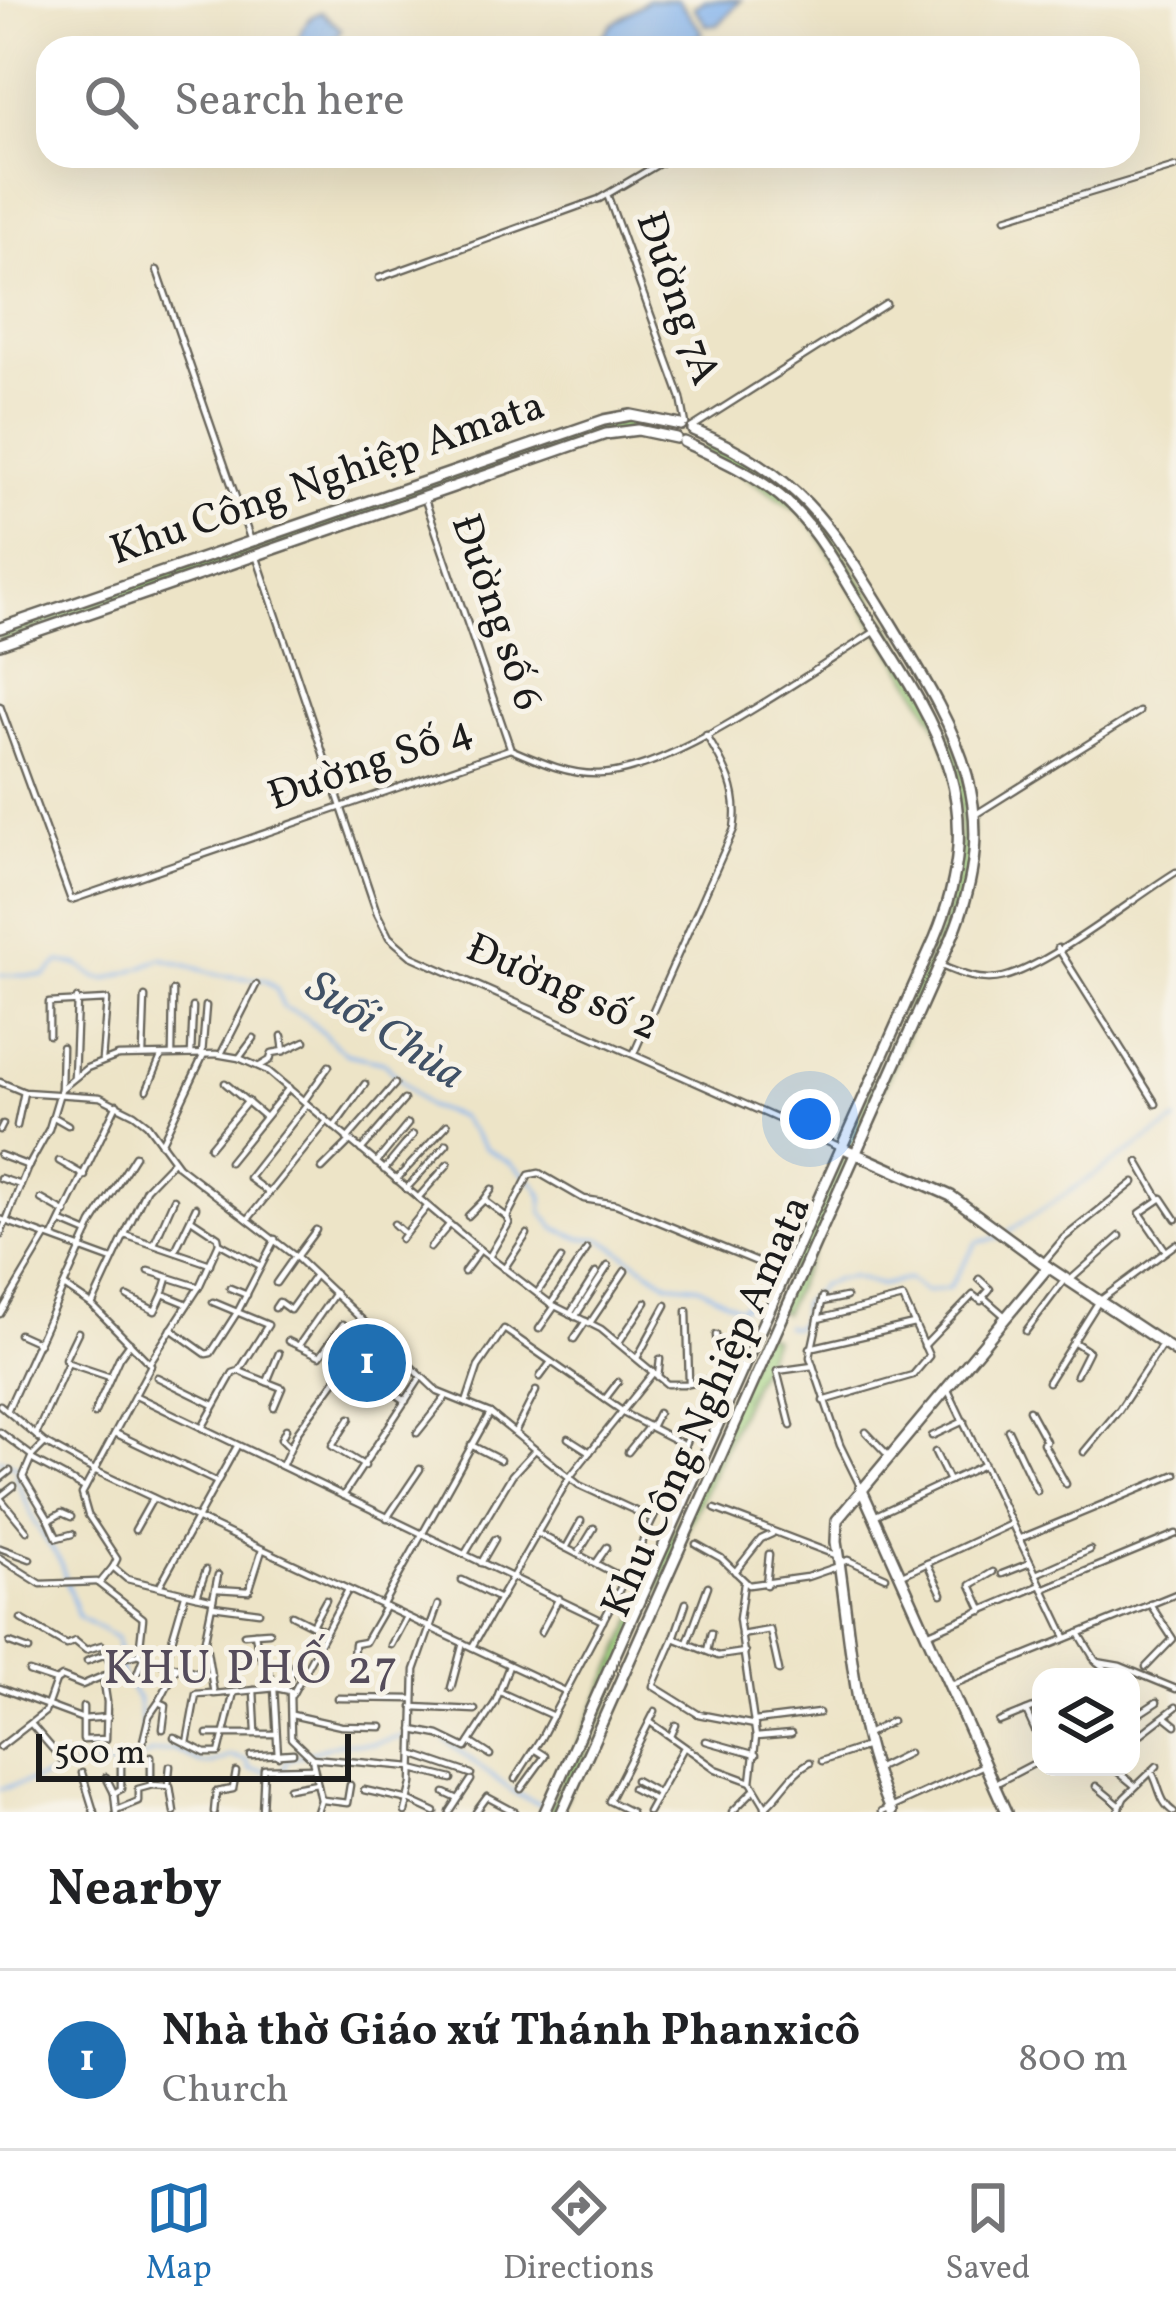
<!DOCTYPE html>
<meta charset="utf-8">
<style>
:root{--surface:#fff;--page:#f2f2f2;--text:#202124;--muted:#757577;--line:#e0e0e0;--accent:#1f6fb2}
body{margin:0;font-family:Vollkorn,serif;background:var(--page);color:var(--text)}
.controls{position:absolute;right:36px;bottom:36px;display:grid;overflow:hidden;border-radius:24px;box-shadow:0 12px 48px #0002}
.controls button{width:108px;height:108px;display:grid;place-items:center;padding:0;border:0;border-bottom:3px solid var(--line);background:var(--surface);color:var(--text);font:60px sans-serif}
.scale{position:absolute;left:36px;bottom:30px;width:315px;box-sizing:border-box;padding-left:12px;border:6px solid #1c1c1c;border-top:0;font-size:33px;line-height:42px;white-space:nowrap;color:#1c1c1c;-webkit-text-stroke:9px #f7f3e8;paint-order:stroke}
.you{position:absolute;left:810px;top:1119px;width:42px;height:42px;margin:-30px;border:9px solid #fff;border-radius:50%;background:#1a73e8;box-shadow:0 0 0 18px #1a73e833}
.badge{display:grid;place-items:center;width:78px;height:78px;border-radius:50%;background:var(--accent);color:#fff;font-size:39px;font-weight:700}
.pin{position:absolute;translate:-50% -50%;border:6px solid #fff;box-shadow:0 3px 12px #0006}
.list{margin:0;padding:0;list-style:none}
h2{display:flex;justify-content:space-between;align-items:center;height:156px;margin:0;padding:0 48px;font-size:51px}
h2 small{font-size:39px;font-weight:400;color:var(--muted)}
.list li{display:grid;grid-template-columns:78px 1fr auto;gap:36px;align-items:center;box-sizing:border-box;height:180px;padding:0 48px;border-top:3px solid var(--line)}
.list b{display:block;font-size:45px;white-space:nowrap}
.list p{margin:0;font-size:39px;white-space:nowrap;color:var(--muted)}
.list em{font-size:39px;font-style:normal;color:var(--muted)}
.icon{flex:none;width:66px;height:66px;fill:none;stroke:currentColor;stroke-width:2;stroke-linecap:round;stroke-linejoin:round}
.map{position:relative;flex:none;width:1176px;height:1812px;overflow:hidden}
.search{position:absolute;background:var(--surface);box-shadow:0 12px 48px #0002;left:36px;right:36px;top:36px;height:132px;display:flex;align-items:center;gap:30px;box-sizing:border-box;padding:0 42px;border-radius:36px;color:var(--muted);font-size:45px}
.sheet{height:336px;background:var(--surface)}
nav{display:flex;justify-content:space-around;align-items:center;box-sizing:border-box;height:168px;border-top:3px solid var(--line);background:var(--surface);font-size:33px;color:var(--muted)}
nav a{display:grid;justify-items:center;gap:6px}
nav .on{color:var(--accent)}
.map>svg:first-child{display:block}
</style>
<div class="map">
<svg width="1176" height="1812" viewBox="0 0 1176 1812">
<defs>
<pattern id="grass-tufts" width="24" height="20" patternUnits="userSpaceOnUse" patternTransform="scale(3)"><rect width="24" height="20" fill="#a5d685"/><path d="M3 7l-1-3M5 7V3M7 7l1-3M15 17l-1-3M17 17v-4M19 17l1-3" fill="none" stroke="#8db772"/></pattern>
</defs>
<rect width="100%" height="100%" fill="#f7f3e8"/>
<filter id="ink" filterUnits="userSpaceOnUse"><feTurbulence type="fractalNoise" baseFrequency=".00833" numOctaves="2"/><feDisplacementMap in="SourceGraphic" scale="24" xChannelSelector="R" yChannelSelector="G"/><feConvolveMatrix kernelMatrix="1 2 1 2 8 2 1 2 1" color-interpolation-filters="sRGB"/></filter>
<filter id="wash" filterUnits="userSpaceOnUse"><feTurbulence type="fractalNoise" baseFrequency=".004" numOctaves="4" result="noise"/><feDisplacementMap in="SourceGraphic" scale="48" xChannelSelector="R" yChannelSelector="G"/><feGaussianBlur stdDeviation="2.7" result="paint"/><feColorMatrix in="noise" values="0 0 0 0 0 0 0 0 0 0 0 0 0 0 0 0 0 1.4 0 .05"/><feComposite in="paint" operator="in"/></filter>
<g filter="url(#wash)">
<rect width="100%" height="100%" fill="#ede4c7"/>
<g fill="url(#grass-tufts)" stroke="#607950" stroke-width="3">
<polygon points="619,419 651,420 654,426 638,427 424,495 421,486"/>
<polygon points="709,439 754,461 821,519 813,526 800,512 704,449"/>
<polygon points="419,487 422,496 256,552 253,543"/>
<polygon points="823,521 886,622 877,628 815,528"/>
<polygon points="251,544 254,553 117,601 114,591"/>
<polygon points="111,592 114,601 0,641 0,631"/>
<path d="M888,624C945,717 992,789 962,903C957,923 946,944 937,963L928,959C963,883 974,805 937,726C921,693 898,662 879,630Z"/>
<polygon points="927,962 936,966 856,1151 844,1147"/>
<polygon points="843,1150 855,1154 784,1313 772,1308"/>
<polygon points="762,1333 773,1338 559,1812 548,1812"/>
</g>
<g fill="#83b4ef" stroke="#506886" stroke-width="3">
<polygon points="648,0 678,0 703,33 679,48 593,48 612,24"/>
<polygon points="706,0 741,0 718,25 707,26 694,7"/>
<path d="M321,12L341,29L331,48L297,44C302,31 306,16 321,12Z"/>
</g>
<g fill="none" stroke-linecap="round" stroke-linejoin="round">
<g stroke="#83b4ef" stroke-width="3">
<path d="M0,975L45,976L59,962L78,965L97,978L107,979C126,972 144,968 161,958L219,975L265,980L277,990L283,1007L305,1017L346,1054L383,1062L427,1106L460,1117L485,1148L511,1163L537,1186L543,1197L542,1212L555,1228L580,1238L602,1239L668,1283L698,1286L741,1309L743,1304L756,1313"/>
<polyline points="1008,1232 1176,1121"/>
<polyline points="785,1326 793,1328 801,1321 802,1303 822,1285 837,1279 851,1277 881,1285 908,1279 925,1292 949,1288 977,1242 1001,1238"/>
<polyline points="0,1459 21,1468 15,1475 17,1480 36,1525 60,1561 78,1616 117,1638 121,1676 138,1698 143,1734"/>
<polyline points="445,1740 516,1794 542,1805"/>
<path d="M0,1789L99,1763L123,1770L151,1753L173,1749C204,1760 194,1773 230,1756L247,1760L249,1768L283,1774L286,1760L339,1743L373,1744L413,1734"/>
</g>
</g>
</g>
<g filter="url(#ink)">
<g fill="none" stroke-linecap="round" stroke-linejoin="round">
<g stroke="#656258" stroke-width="9">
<g id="street">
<polyline points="608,197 681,398 686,424"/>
<polyline points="1006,218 1176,167"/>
<polyline points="157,270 251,541"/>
<polyline points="379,278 599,199 672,156"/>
<polyline points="691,428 886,304"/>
<polyline points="424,497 510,747"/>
<polyline points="256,555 377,913 389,937 411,956 841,1147"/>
<path d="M0,706L71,900L510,749C538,761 568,775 599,774C671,773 811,671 876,631"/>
<polyline points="973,816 1139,712"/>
<polyline points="1058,948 1156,1104"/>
<path d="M939,965C960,974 981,983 1004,977C1050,965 1132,899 1176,872"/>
<polyline points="49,1035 49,1003 107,1000 102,1060"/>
<polyline points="284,1051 305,1041"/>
<path d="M634,1053L734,829C740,791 725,766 706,735"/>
<polyline points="143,1054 145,997"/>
<polyline points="172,1054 173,991"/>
<polyline points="191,1054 193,1007"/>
<polyline points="202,1054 206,1006"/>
<polyline points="221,1054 256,985"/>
<polyline points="239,1058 254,1038"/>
<polyline points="260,1066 270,1060 272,1053 284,1051 282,1036"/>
<polyline points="74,1078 77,999"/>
<polyline points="0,1082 24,1092 100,1097 134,1114 147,1124 178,1166 296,1257 438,1392 490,1413 579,1485 653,1519 625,1579"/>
<polyline points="225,1083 265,1117"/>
<polyline points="61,1089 62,1047"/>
<polyline points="147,1090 161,1057"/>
<polyline points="304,1101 329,1066"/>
<polyline points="54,1117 68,1125"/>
<polyline points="17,1126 24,1092"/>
<polyline points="334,1127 365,1084"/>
<polyline points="0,1130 3,1124"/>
<polyline points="347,1139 395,1084"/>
<polyline points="161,1144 204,1054"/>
<polyline points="210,1147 248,1101"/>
<polyline points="361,1150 404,1100"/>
<polyline points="0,1155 29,1166"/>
<polyline points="59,1161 85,1176"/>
<polyline points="229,1162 289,1088"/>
<polyline points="1138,1162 1159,1198"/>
<polyline points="376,1163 408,1124"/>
<polyline points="322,1169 350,1141"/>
<polyline points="384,1170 413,1135"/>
<polyline points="0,1178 21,1185"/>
<polyline points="396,1180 447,1125"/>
<polyline points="406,1189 447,1144"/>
<polyline points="269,1193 249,1178 307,1104"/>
<polyline points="418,1198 448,1164"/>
<polyline points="41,1199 66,1213"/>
<polyline points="484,1200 492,1189"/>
<polyline points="468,1216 484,1200 507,1217"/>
<polyline points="249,1218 327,1121"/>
<polyline points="0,1219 112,1260"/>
<polyline points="62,1222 88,1233"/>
<polyline points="394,1224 405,1234"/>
<polyline points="125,1235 210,1264"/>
<polyline points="0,1236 27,1169 49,1129 61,1089 87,1068 118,1056 216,1054 239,1058 268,1071 480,1250 551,1304 601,1329 667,1384 689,1384 720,1377 716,1335"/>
<polyline points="53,1237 117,1104"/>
<polyline points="401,1239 427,1207"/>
<polyline points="219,1243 261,1266"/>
<polyline points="154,1244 174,1199"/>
<polyline points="430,1248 449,1225"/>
<polyline points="175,1251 196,1207"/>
<polyline points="1166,1251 1140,1213 1162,1198 1176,1219"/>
<polyline points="296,1257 316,1230"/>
<polyline points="489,1257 509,1223 507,1217 529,1175 539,1173 584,1199 616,1204 784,1273"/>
<polyline points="1042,1264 1064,1238 1134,1182"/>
<polyline points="504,1269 527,1234"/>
<polyline points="149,1271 199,1287"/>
<polyline points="464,1272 480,1250"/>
<polyline points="168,1278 163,1294 185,1303"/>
<polyline points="979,1279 990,1289 983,1297"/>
<polyline points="1069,1281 1120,1236"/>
<polyline points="276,1283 295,1256"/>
<polyline points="64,1286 92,1305 151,1365 82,1494 88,1515 117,1559 113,1567 127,1579 213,1600"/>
<polyline points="230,1288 247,1295"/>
<polyline points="537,1293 561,1259"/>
<polyline points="128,1297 155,1311 163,1294"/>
<polyline points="823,1297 810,1357 840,1445 861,1488"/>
<polyline points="822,1302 846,1297"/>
<polyline points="551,1304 587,1249"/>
<polyline points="92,1305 146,1189 173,1161"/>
<polyline points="275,1308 279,1302 290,1310 315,1275"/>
<polyline points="687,1311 689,1383"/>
<polyline points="0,1314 47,1235"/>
<polyline points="570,1314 596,1273"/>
<polyline points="575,1317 608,1266"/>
<polyline points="818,1319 903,1298 929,1356 913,1375 823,1401"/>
<polyline points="590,1323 625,1271"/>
<polyline points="171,1329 206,1354 211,1353 238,1311 275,1239"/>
<polyline points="539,1329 555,1306"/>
<polyline points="1026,1331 1065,1279"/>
<polyline points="19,1334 39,1343"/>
<polyline points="574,1339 586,1321"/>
<polyline points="288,1341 320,1356 330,1342 350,1359"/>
<polyline points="1073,1341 1088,1351 1076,1375"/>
<polyline points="330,1342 343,1324"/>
<polyline points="619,1342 646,1302"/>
<polyline points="299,1345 335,1293"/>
<polyline points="924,1346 973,1295 981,1301 983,1297 1006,1317"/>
<polyline points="810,1348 914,1324"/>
<polyline points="637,1358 666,1305"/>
<polyline points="150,1362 199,1287 219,1243 218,1237 191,1219"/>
<polyline points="348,1362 406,1401"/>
<polyline points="68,1363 65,1359 78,1332"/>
<polyline points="239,1371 282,1388 274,1407"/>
<polyline points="157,1377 214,1405"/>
<polyline points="540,1377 551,1362"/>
<polyline points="658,1377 660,1359"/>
<polyline points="267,1382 279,1353"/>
<polyline points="1048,1382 1099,1301 1176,1244"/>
<polyline points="947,1388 1066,1637"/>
<polyline points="136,1396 603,1621"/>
<polyline points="605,1399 618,1382"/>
<polyline points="466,1403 478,1367 504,1329 622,1411"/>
<polyline points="0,1405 45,1443 94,1470 565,1691"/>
<polyline points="1029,1410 1046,1441"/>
<polyline points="7,1411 92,1224 135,1156"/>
<polyline points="621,1412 685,1445"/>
<polyline points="94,1414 119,1358 130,1343"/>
<polyline points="350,1418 332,1446 365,1466"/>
<polyline points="791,1426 777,1371 813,1366"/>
<polyline points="651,1427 658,1413"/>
<polyline points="202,1428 233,1373 239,1371 268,1325 213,1302"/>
<polyline points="286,1429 281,1439 289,1447"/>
<polyline points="1008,1430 1037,1491"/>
<polyline points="0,1432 32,1456 45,1443"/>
<polyline points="515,1432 536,1391"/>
<polyline points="866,1432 887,1454"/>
<polyline points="115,1433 217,1482"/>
<polyline points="417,1433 445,1398"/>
<polyline points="36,1435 68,1363 110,1377"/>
<polyline points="932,1436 964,1421"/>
<polyline points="568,1438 590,1452"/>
<polyline points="1043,1443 1066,1484"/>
<polyline points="471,1445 500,1460"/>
<polyline points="628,1452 649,1426"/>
<polyline points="935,1452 949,1481"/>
<polyline points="1084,1452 1119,1410 1162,1345"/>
<polyline points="32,1456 23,1477 49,1520"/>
<polyline points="33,1460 85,1488"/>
<polyline points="282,1466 298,1431 371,1332"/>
<polyline points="0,1479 10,1471"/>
<polyline points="343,1496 419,1380"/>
<polyline points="0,1497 14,1486"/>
<polyline points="0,1498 27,1531"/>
<polyline points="715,1509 838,1556"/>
<polyline points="874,1516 983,1465"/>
<polyline points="71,1517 62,1513 49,1520 57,1538 72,1534"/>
<polyline points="387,1518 420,1469"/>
<polyline points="653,1519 686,1454 684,1446 698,1416"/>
<polyline points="135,1530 153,1498"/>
<polyline points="1019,1539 1176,1474"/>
<polyline points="696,1544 721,1558 749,1585 807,1577 839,1566"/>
<polyline points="0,1548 30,1559"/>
<polyline points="566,1548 581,1521"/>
<polyline points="465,1554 512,1475 535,1450"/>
<polyline points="578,1554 594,1528"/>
<polyline points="0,1558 41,1584 97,1582"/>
<polyline points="842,1562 848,1560 886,1577"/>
<polyline points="481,1563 495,1539"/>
<polyline points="596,1563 607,1547"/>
<polyline points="927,1563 942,1594"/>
<polyline points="113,1567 99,1584 143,1618 139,1654 143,1658 137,1674"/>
<polyline points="735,1572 761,1539 772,1534"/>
<polyline points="1002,1574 1030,1563"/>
<polyline points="1036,1574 1090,1550"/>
<polyline points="218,1575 205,1639 214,1694 276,1688 290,1691 291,1738 312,1758 321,1800 317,1812"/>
<polyline points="900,1576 1009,1525"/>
<polyline points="462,1580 500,1599"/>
<polyline points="744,1583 739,1619 756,1737 751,1782 769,1812"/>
<polyline points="160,1585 236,1448"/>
<polyline points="766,1585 769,1554"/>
<polyline points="216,1589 249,1591 262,1550"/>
<polyline points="1043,1589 1176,1534"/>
<polyline points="197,1596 206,1570"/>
<polyline points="213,1606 259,1612"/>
<polyline points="382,1606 490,1413"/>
<polyline points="983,1611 971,1585 993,1572"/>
<polyline points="292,1615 324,1631"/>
<polyline points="21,1619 66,1645 75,1641 86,1650 102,1645 109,1661 139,1654"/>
<polyline points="312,1625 326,1600"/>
<polyline points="541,1632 559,1598"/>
<polyline points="255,1633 269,1632"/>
<polyline points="1079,1633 1095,1660 1115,1677"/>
<polyline points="244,1634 255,1633 258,1651"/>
<polyline points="927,1634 1041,1585"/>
<polyline points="741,1635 770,1630 779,1671"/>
<polyline points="674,1638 686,1603"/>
<polyline points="10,1643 29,1650"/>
<polyline points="687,1643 708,1586"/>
<polyline points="391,1645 406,1617"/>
<polyline points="472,1647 569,1478 653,1373"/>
<polyline points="707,1651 711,1633"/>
<polyline points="745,1652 718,1656 674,1638 653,1686 698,1714 755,1725"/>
<polyline points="143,1658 212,1676"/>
<polyline points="234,1660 258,1651 276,1688"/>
<polyline points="353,1660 354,1644 365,1642 384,1609"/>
<polyline points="87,1661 106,1654"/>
<polyline points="1097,1662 1120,1666 1176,1689"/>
<polyline points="165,1664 185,1595"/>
<polyline points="1146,1667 1173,1639 1150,1604"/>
<polyline points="103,1676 117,1671"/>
<polyline points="56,1681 62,1677 82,1685 103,1676 107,1702 106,1739 83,1740 83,1707"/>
<polyline points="949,1686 1176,1594"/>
<polyline points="0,1688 83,1719 108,1717"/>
<polyline points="274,1688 278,1756"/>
<polyline points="286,1688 294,1664"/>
<polyline points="451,1688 463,1643"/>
<polyline points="254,1690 256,1732"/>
<polyline points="500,1692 553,1716"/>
<polyline points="292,1695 348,1590"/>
<polyline points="338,1698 413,1699"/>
<polyline points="413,1707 475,1710"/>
<polyline points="1026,1711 1041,1744"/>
<polyline points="292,1715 341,1726 382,1727"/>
<polyline points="1166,1717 1176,1725"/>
<polyline points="1131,1719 1157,1702"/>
<polyline points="755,1721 819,1713"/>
<polyline points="650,1722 716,1769 751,1782"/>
<polyline points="999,1722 1041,1705"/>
<polyline points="32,1725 63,1761"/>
<polyline points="163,1729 166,1705 159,1702 177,1667"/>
<polyline points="413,1730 439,1735 466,1748 495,1703 509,1666"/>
<polyline points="1131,1732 1137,1737 1176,1707"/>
<polyline points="869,1733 892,1721"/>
<polyline points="207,1734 276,1734"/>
<polyline points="671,1736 676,1725"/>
<polyline points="174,1737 205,1753 219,1753 234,1692"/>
<polyline points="756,1737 791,1734"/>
<polyline points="143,1741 149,1716 158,1703"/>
<polyline points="706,1741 756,1755"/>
<polyline points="470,1742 490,1755"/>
<polyline points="187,1743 196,1694 211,1693"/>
<polyline points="0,1747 45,1712 56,1681 29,1672"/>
<polyline points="415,1755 471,1774"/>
<polyline points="151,1756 151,1785 170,1786 174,1812"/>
<polyline points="251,1756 293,1753"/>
<polyline points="312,1758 412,1767"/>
<polyline points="822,1761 867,1746"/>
<polyline points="1112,1767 1134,1785"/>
<polyline points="412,1769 452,1779"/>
<polyline points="874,1770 908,1753"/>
<path d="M1151,1771C1160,1785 1159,1803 1174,1812"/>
<polyline points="82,1773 94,1812"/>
<polyline points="106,1777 114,1793"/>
<polyline points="515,1779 541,1738 625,1579 537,1533"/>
<polyline points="635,1780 658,1793"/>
<polyline points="168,1785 170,1766"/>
<polyline points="993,1785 1041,1760"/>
<polyline points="1096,1786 1118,1804"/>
<polyline points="289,1788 317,1783"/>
<polyline points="632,1788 655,1800"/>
<polyline points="521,1789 545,1756 534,1749"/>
<polyline points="364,1790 409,1800 435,1812"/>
<polyline points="445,1793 458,1799"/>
<polyline points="323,1800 347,1803 350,1785"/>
<path d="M765,1807C782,1793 791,1772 810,1762"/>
<polyline points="116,1810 138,1801 138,1789 149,1786"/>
<polyline points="116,1812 114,1793 121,1789 121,1755 138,1758"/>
<polyline points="214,1812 216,1792 233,1789 236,1772"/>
<polyline points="262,1812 264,1769 314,1768"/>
<polyline points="405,1812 412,1784 415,1670 438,1605"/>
<polyline points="450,1812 471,1780"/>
<polyline points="476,1812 487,1797 515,1812"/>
<polyline points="631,1812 609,1801 655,1711"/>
<polyline points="648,1812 683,1749"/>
<polyline points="732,1812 753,1791"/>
<polyline points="881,1812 984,1765"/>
<polyline points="1118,1812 1124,1798 1157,1766"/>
</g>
</g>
<g stroke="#656258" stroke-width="14">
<g id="secondary">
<polyline points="0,628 604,420 631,415 681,425"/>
<polyline points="0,644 606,434 638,430 676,438"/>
<polyline points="841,1147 951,1196 1048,1267 1176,1352"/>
<polyline points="861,1488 1006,1812"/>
<path d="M545,1812L935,938C993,800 934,721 861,607C837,569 816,526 780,496C752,473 717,458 684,442"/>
<path d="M562,1812L952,937C1006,807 956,731 890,622C830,525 803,476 693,430"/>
<path d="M891,1812C852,1726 851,1633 836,1542L837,1520L1048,1267"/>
</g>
</g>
<use href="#street" stroke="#fff" stroke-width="4.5"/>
<use href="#secondary" stroke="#fff" stroke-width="9"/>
</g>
</g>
<g text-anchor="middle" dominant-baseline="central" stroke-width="10" stroke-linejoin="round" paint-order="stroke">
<g font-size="42" fill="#1c1c1c" stroke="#f7f3e8">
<text transform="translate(676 299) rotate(71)">Đường 7A</text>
<text transform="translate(328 480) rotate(-19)">Khu Công Nghiệp Amata</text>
<text transform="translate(495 613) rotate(71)">Đường số 6</text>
<text transform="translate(371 765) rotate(-19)">Đường Số 4</text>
<text transform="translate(562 989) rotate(24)">Đường số 2</text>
<text transform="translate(708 1407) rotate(-66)">Khu Công Nghiệp Amata</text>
</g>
<g font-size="45" font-style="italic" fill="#405166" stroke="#f7f3e8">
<text transform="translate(384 1032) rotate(33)">Suối Chùa</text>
</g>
<g font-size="48" letter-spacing="3" fill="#554c5b" stroke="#f7f3e8">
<text x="252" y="1670">KHU PHỐ 27</text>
</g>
</g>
</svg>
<div class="controls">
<button><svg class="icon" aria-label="layers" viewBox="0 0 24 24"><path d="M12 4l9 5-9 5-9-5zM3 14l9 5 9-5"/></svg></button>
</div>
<div class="scale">500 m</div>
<div class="you"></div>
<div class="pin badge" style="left:367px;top:1363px">1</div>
<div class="search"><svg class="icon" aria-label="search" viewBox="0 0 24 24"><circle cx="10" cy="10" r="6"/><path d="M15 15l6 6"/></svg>Search here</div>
</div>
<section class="sheet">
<h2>Nearby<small></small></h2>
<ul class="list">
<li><span class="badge">1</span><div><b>Nhà thờ Giáo xứ Thánh Phanxicô</b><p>Church</p></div><em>800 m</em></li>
</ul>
</section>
<nav>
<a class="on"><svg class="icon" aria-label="map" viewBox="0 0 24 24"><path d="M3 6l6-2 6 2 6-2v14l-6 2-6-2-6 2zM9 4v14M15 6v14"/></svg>Map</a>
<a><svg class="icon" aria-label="directions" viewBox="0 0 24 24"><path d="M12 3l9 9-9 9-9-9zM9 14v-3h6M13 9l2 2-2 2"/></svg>Directions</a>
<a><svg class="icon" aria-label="saved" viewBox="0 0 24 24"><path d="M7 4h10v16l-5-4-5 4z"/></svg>Saved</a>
</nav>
